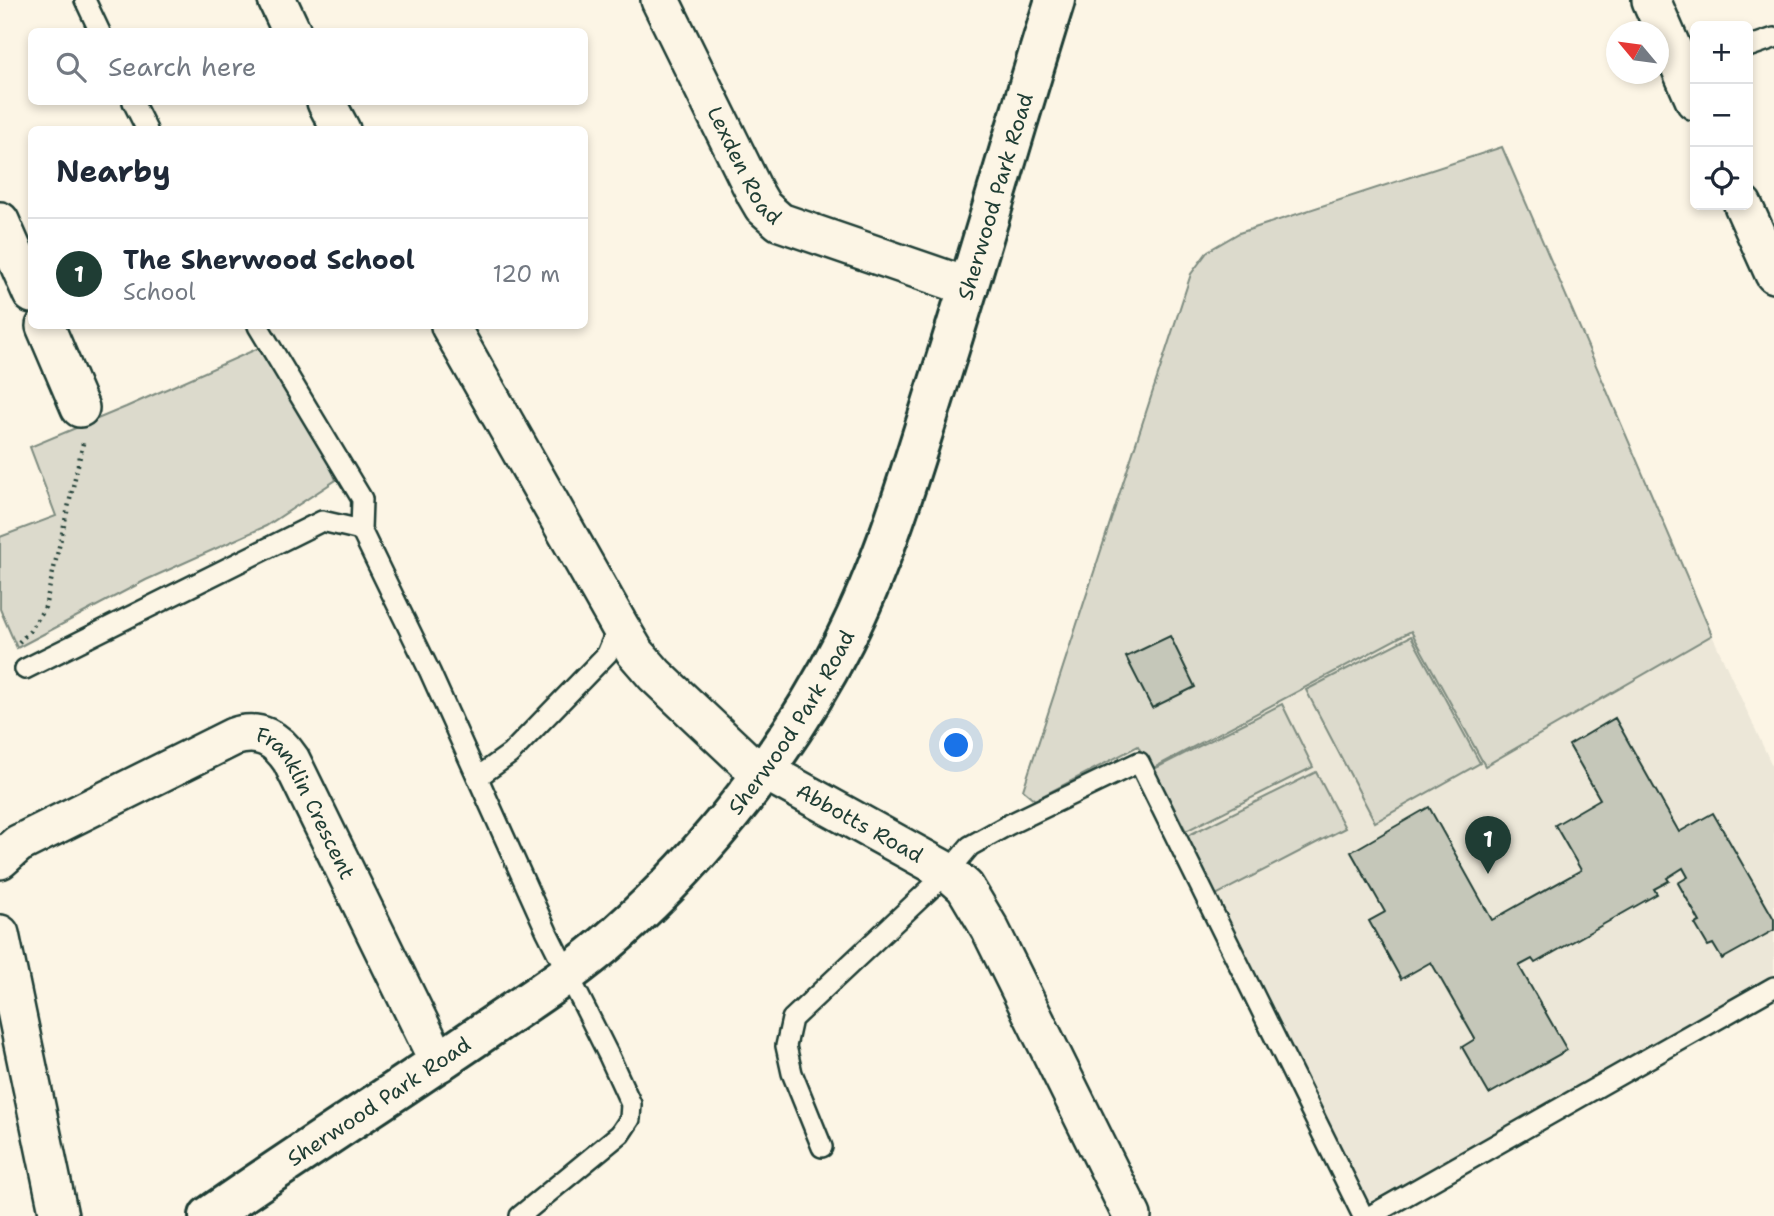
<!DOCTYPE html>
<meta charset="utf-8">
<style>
:root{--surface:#fff;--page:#f2f2f3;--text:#1f2937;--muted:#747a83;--line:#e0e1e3;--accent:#1f3d34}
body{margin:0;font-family:"Shantell Sans",sans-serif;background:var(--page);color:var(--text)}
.controls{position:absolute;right:21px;top:21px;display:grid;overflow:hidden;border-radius:10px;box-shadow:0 4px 10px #0003}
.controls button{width:63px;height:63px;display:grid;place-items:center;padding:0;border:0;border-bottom:2px solid var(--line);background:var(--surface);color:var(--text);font:35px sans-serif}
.compass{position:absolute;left:1606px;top:21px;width:63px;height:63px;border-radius:50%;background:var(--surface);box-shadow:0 4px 10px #0003;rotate:299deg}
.you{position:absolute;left:957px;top:746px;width:24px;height:24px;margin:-18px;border:5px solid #fff;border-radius:50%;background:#1a73e8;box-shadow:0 0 0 10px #1a73e833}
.badge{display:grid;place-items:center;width:46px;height:46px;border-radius:50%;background:var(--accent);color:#fff;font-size:23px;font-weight:700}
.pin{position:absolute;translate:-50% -58px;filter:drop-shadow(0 2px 4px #0008)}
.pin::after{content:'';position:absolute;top:37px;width:24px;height:21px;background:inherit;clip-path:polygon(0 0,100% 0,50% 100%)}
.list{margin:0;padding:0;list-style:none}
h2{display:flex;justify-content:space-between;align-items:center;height:91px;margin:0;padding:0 28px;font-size:30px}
h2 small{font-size:23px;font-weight:400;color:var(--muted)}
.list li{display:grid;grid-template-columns:46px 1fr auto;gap:21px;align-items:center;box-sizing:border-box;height:112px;padding:0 28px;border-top:2px solid var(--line)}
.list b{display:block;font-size:26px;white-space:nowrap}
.list p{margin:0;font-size:23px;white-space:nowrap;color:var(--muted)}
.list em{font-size:23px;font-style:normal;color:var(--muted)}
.icon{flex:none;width:38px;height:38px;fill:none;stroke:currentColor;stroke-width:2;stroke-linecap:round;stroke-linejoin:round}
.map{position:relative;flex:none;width:1774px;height:1216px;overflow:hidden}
.search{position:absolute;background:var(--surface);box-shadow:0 4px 10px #0003;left:28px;top:28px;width:560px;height:77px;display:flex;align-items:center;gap:18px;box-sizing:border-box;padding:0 24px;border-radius:10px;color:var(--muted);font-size:26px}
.panel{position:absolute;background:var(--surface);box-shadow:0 4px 10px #0003;left:28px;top:126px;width:560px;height:203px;border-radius:10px}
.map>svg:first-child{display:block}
</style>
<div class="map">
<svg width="1774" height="1216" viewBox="0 0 1774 1216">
<rect width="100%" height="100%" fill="#fcf5e5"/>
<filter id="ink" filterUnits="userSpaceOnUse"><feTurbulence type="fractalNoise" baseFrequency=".0143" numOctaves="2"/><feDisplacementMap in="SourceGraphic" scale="14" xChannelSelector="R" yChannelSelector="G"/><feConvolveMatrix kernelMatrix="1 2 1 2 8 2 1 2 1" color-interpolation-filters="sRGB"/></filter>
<g filter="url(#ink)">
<polygon fill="#ece7d8" points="1411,631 1485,766 1712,635 1774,770 1774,977 1367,1203 1150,770"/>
<g fill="#dcdacc" stroke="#7e8c80" stroke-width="2">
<polygon points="1502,147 1712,635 1485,766 1411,631 1150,770 1138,746 1035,800 1023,790 1191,274 1208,251 1239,233"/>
<polygon points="261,347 323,448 336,480 266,526 146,580 17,648 0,609 0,537 56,516 30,447 126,407"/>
<polygon points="1411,636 1480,763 1375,822 1306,690"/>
<polygon points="1282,704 1313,767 1186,831 1154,769"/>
<polygon points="1316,772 1345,828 1216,895 1187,836"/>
</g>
<g fill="#c5c7b9" stroke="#1f3d34" stroke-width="2">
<polygon points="1170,636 1195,687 1152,708 1126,657"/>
<polygon points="1615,718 1679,832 1713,813 1774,919 1774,930 1722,959 1713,944 1708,946 1695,924 1700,922 1678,883 1688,877 1683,868 1667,878 1669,881 1654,889 1657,894 1535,963 1532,959 1519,966 1567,1050 1489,1094 1462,1047 1475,1039 1431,962 1401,979 1369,921 1385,912 1351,852 1429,807 1492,920 1581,870 1555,825 1600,799 1569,745"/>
</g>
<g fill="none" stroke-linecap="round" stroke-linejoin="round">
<g stroke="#1f3d34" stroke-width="24">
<g id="lane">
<polyline points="85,0 100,32"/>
<polyline points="1748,47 1774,38"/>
<polyline points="133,102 147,130"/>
<polyline points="258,326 362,499 361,530 430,672 547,932 609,1056 631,1104 630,1119 620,1134 520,1216"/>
<polyline points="25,669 322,521 361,530"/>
<polyline points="478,777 510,754 607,654 619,625"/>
<polyline points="822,1147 792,1073 786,1046 792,1019 948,872 970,846 1008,825 1139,762 1363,1216"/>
<polyline points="1370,1216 1774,987"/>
</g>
</g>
<g stroke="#1f3d34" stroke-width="42">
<g id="street">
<polyline points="277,0 292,32"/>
<path id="s1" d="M660,0L756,195L763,207L780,222L969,287"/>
<polyline points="1651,0 1695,101"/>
<polyline points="326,102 341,130"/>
<polyline points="1743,205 1774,274"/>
<polyline points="0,221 32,294"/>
<polyline points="45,326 80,408"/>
<path id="s2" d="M450,326L619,625L635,652L655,675L745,760L948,872L965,887L990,929L1132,1216"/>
<path id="s3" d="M0,860L18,844L233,737C259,728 277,739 291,760L439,1063"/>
<polyline points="0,934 59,1216"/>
</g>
</g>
<g stroke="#1f3d34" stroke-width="44">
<g id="secondary">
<path id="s4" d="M209,1216C300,1153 394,1093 486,1030C530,1000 577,970 617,934C707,854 790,748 844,641C884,562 909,477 935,394C977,263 1014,131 1055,0"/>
</g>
</g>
<polyline stroke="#1f3d34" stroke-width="4.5" stroke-dasharray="2 5" stroke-linecap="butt" points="19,642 30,631 45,607 84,439"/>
<use href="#lane" stroke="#fcf5e5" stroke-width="19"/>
<use href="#street" stroke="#fcf5e5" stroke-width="37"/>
<use href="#secondary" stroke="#fcf5e5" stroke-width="38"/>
</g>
</g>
<g text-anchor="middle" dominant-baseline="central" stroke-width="6" stroke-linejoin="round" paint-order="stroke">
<g font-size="21" fill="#1f3d34" stroke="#fcf5e5">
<text stroke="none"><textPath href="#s1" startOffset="186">Lexden Road</textPath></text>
<text stroke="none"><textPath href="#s4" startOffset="1339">Sherwood Park Road</textPath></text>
<text stroke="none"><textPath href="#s4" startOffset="772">Sherwood Park Road</textPath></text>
<text stroke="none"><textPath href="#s3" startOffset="376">Franklin Crescent</textPath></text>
<text stroke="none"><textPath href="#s2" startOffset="660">Abbotts Road</textPath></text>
<text stroke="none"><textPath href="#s4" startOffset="205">Sherwood Park Road</textPath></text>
</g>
</g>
</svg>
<div class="controls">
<button>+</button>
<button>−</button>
<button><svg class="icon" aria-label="locate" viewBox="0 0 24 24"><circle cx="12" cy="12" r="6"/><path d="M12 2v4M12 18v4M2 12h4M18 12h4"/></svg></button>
</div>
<svg class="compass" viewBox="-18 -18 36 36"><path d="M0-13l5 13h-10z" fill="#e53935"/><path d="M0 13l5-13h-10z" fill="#747a83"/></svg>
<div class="you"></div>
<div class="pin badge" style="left:1488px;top:874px">1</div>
<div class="search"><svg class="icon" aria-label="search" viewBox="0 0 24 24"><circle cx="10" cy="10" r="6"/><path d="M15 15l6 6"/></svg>Search here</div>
<section class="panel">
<h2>Nearby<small></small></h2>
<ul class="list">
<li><span class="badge">1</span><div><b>The Sherwood School</b><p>School</p></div><em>120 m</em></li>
</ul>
</section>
</div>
